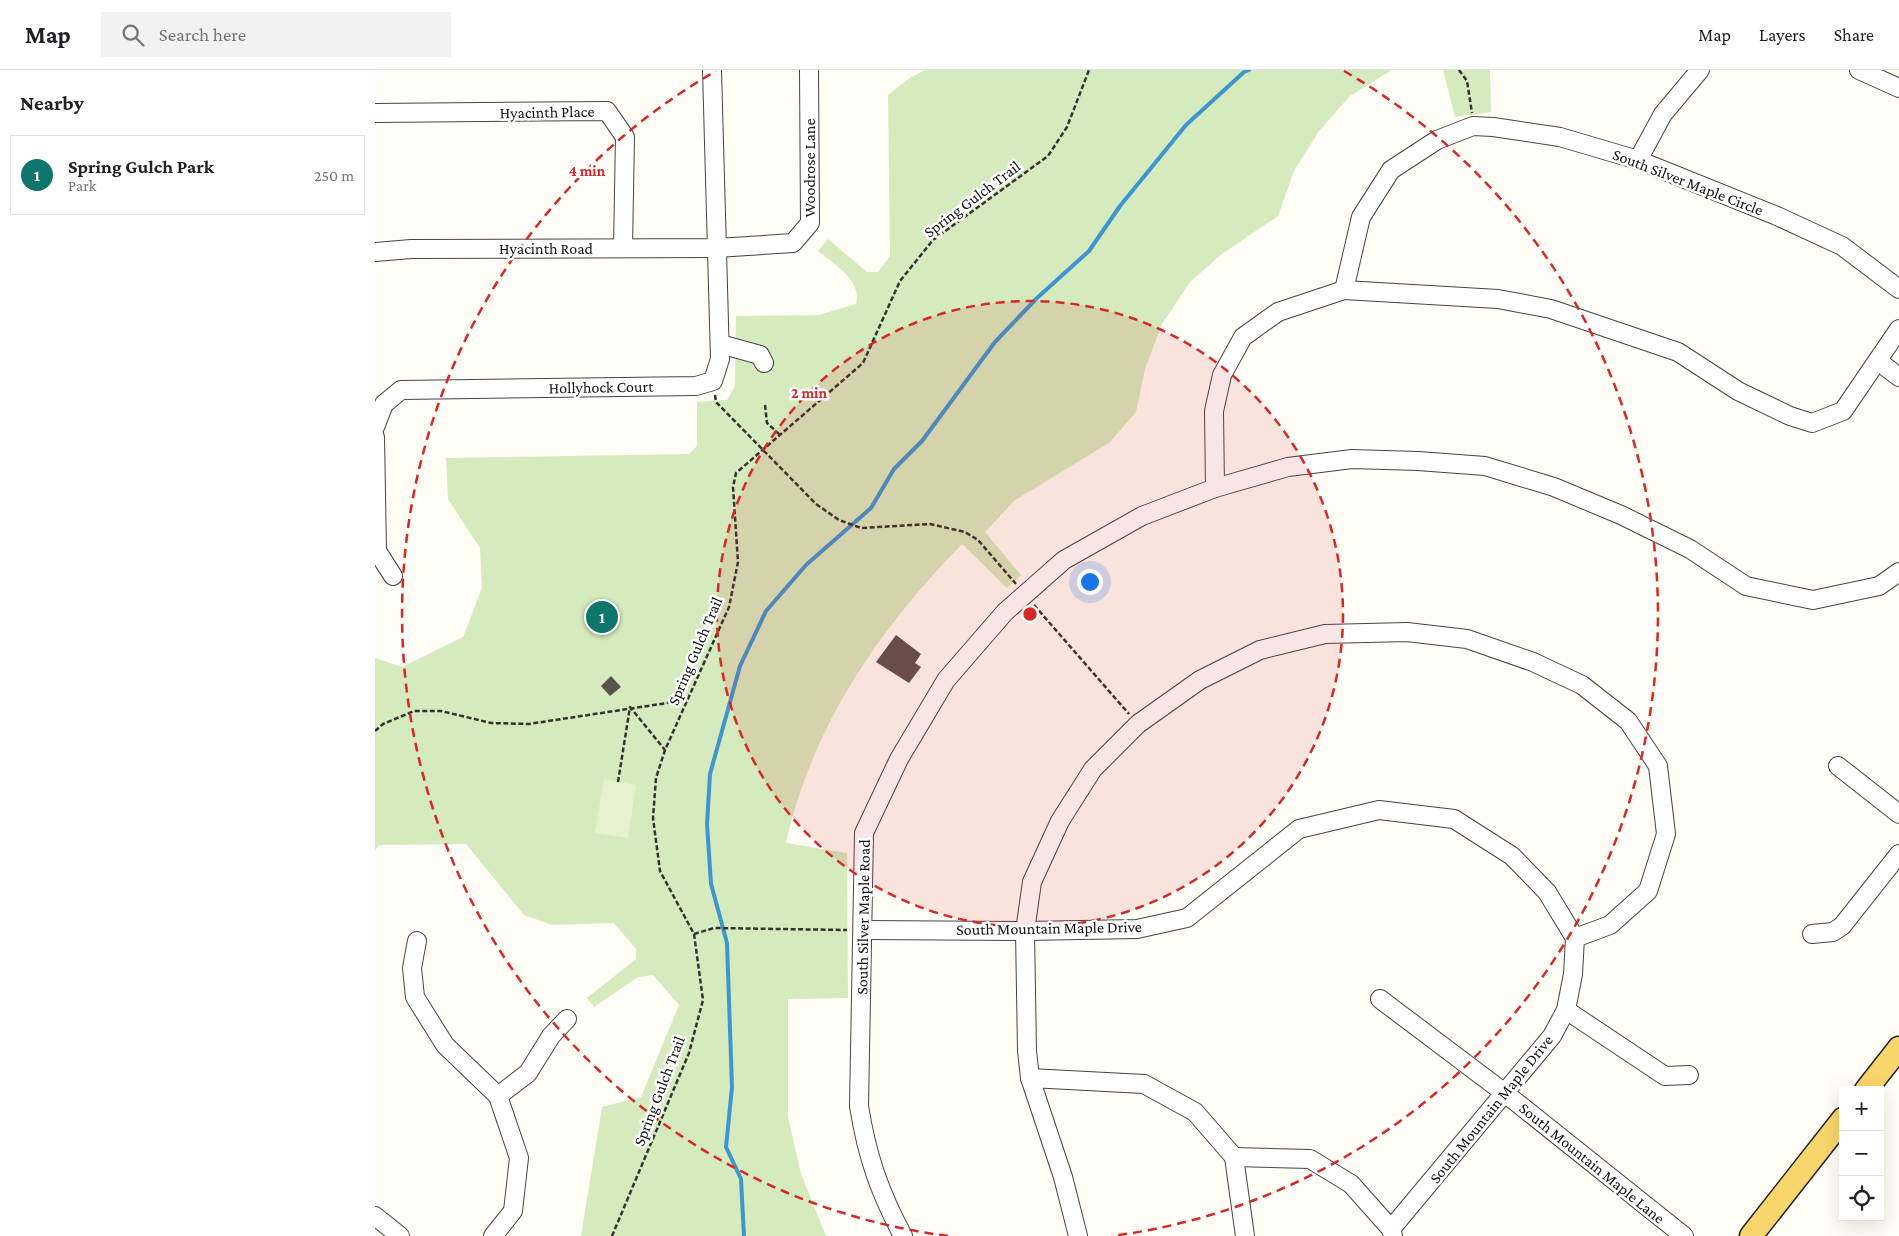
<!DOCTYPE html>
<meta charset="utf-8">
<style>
:root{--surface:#fff;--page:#f2f2f2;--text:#202124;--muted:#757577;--line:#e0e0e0;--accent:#0f766e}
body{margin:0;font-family:"Crimson Pro",serif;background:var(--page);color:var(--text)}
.controls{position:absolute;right:15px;bottom:15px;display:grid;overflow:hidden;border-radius:0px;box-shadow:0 5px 20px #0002}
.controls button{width:45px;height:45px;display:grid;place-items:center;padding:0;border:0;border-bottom:1px solid var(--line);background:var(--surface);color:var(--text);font:25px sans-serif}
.you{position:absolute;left:714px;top:511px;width:18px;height:18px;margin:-12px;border:4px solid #fff;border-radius:50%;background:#1a73e8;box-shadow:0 0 0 8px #1a73e833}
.badge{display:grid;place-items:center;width:32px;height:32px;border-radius:50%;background:var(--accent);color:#fff;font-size:16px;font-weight:700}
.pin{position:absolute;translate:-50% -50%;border:2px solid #fff;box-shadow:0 1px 5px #0006}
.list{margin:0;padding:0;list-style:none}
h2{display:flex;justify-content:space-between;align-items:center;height:65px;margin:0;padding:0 20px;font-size:21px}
h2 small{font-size:16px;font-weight:400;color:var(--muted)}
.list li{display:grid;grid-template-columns:32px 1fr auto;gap:15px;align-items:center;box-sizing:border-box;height:80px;margin:0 10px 10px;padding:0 10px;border:1px solid var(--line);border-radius:0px}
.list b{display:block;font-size:19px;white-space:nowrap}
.list p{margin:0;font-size:16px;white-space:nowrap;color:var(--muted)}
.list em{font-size:16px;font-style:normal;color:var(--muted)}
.icon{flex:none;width:28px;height:28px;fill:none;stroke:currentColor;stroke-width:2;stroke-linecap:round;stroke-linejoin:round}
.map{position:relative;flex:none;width:1524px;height:1166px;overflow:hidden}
header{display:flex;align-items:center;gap:30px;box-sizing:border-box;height:70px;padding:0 25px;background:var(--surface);border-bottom:1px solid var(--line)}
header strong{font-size:24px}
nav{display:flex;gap:28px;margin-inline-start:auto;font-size:18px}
.search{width:350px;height:45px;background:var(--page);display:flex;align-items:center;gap:12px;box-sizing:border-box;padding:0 18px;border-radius:0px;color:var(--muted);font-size:19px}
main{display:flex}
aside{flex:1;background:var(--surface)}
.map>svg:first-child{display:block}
</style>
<header>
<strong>Map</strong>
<div class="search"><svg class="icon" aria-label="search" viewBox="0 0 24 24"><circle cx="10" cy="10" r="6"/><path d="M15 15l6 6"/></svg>Search here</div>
<nav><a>Map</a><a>Layers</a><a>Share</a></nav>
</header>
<main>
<aside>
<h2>Nearby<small></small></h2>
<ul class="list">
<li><span class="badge">1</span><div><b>Spring Gulch Park</b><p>Park</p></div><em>250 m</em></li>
</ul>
</aside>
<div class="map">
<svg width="1524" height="1166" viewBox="0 0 1524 1166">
<rect width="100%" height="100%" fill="#fffdf5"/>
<g fill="#d5ebbd">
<path d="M550,0H1017L975,26L944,61L919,101L903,146L847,184L815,212L787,254L770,299L761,342L734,373L640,430L610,462L646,505L632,518L587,474C504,559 437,656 411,773L472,783L473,928L413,929V1047L426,1104L451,1166H206L227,1037L266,1027L304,935L278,905L263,907L219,937L212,928L261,889V879L239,853L177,855L149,845L91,774L4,775L0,780V588L27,597L88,567L107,518L105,478L73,429L71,388L314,384L322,376V332L352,330L360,316L361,246L444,245L481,234C487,210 460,195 443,181L453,169L492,202H503L515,186L513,25L536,7Z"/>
<polygon points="1068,0 1115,0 1116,42 1080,47"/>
</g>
<polygon fill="#e6f2cf" points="229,709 261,715 253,768 220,763"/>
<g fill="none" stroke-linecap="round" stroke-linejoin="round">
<polyline stroke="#3f96cf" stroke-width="4" points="369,1166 366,1109 351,1077 357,1017 352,873 336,814 332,754 335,704 365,596 391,541 431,495 496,438 519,399 547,371 620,272 662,228 714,181 745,136 811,55 869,2 874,0"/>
</g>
<g fill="#5a524d">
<polygon points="521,565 546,584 540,593 546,597 534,613 501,592"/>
<polygon points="236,606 246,617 235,626 226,616"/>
</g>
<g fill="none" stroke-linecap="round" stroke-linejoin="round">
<g stroke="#444" stroke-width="20">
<g id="minor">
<polyline points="1484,0 1524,18"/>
<polyline points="0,43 232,41 250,67 248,177"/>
<polyline points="1263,90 1288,44 1325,0"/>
<polyline points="0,182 36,179 342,178 418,173 435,153 434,0"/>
<polyline points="969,220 986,147 1016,100 1062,70 1098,56 1118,57 1185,67 1263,90 1402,146 1467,176 1524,219"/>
<polyline points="345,274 385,285 389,293"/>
<polyline points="1503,291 1524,307"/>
<polyline points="0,357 9,334 26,320 321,316 338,311 345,289 337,0"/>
<polyline points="0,367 2,481 18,506"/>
<polyline points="840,418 839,341 847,305 868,267 903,242 969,220 1123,229 1176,239 1303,282 1363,321 1415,346 1437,353 1468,341 1524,259"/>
<polyline points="1463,696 1524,744"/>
<polyline points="488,860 650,861 762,859 812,848 924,759 1004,740 1079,749 1137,786 1172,822 1200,868 1198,904 1191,940 1177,966 1016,1159"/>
<polyline points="1437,864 1458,862 1467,856 1524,784"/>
<polyline points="42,871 37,898 40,927 70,975 123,1026 144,1088 138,1141 118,1166"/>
<polyline points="1005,929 1131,1024 1309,1166"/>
<polyline points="1191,940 1290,1006 1314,1005"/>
<polyline points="655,1008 769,1014 820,1042 859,1087 870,1166"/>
<polyline points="123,1026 153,1003 176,966 192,949"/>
<polyline points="859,1087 935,1089 976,1114 1016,1159 1018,1166"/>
<polyline points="0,1146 25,1166"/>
<path d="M528,1166C504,1121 492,1086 484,1036L489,763L524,689L571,610L630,542L689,490L767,446L840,418L913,397L977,389L1043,391L1110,396L1179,417L1246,445L1315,479L1371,516L1438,530L1504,516L1524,502"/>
<polyline points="703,1166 688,1107 655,1008 652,981 650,861 657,812 685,751 718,699 763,654 825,610 885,580 950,564 1032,562 1092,569 1158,592 1207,615 1253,651 1283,696 1291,764 1273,821 1235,855 1200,868"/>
</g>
</g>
<g stroke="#222" stroke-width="25">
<g id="major">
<polyline points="1491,1020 1524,978"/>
<polyline points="1376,1166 1468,1049"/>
</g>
</g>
<g stroke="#333" stroke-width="2.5" stroke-dasharray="5 2.5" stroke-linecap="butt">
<polyline points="1084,0 1092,11 1097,43"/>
<polyline points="340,325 341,332 441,434 464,450 486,458 555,454 590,462 603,470 641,514"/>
<polyline points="390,335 392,353 405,365"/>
<polyline points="659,535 754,644"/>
<polyline points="0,661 8,654 39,641 66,641 116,653 154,654 312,630"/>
<polyline points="243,712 255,637 290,680"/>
<polyline points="319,864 339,858 472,860"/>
<polyline points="237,1166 314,983 328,930 319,864 285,801 278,748 281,708 290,680 354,537 363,492 358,417 361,403 488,293 525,211 558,170 673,86 692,57 714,0"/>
</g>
<use href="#minor" stroke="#fff" stroke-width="18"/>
<use href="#major" stroke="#f9d66b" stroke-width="22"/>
</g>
<circle cx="655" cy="544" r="313" fill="#d62828" fill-opacity=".12"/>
<g fill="none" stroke="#d62828" stroke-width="2.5" stroke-dasharray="9 6">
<circle cx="655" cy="544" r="313"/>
<path d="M573 1166A627 627 0 0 1 341 1M969 1A627 627 0 0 1 737 1166"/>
</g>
<g text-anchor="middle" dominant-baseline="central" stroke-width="5" stroke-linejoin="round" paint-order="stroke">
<g font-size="16" fill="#111" stroke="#fff">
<text transform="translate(172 42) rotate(-1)">Hyacinth Place</text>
<text transform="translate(434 98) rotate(-90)">Woodrose Lane</text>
<text transform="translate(1313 112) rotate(21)">South Silver Maple Circle</text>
<text transform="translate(597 129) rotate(-37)">Spring Gulch Trail</text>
<text x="171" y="178">Hyacinth Road</text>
<text transform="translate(226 317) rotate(-1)">Hollyhock Court</text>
<text transform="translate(320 581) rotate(-67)">Spring Gulch Trail</text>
<text transform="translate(488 847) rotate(-89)">South Silver Maple Road</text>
<text transform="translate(674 858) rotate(-1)">South Mountain Maple Drive</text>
<text transform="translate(284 1021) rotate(-69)">Spring Gulch Trail</text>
<text transform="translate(1116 1039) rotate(-51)">South Mountain Maple Drive</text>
<text transform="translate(1217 1093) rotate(39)">South Mountain Maple Lane</text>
</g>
</g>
<circle cx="655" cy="544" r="8" fill="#d62828" stroke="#fff" stroke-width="2.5"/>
<g font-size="15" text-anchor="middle" font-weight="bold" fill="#d62828" stroke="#fff" stroke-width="5" stroke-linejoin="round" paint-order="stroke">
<text x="212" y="106">4 min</text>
<text x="434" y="328">2 min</text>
</g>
</svg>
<div class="controls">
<button>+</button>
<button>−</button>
<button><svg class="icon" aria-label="locate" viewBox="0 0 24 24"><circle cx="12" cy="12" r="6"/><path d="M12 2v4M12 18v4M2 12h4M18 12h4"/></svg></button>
</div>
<div class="you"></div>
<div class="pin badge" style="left:227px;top:547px">1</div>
</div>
</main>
